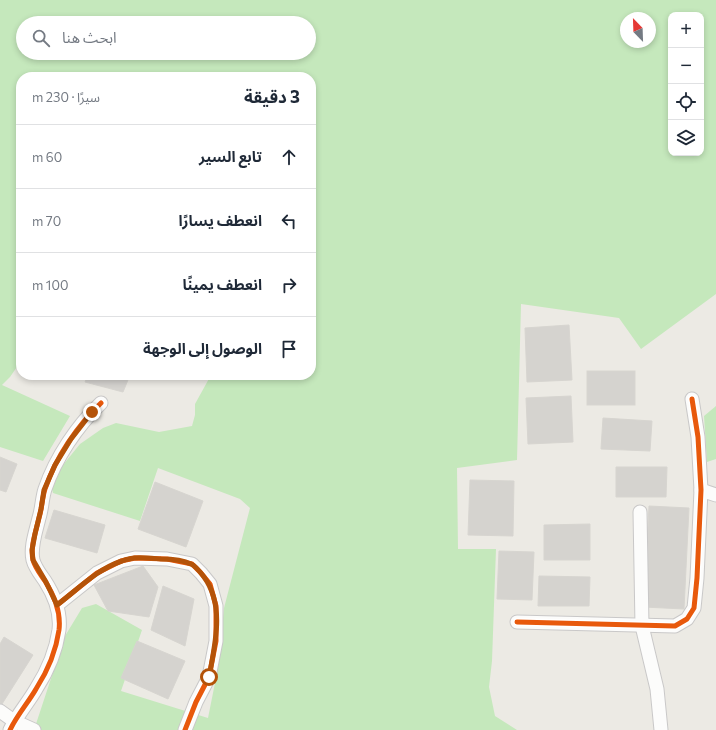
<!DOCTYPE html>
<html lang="ar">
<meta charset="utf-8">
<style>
:root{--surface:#fff;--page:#f6f6f7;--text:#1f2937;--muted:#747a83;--line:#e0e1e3}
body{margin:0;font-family:Commissioner,"Noto Sans Arabic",sans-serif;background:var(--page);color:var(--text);direction:rtl}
.controls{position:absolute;right:12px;top:12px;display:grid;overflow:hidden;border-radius:8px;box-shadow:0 2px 6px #0003}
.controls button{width:36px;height:36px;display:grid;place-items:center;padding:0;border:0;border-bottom:1px solid var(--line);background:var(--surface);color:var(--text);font:20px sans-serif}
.compass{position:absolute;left:620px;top:12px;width:36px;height:36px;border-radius:50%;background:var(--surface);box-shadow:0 2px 6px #0003;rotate:337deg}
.stop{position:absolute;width:12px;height:12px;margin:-9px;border:3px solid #b45309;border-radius:50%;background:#fff}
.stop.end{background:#b45309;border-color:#fff;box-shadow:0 1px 4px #0008}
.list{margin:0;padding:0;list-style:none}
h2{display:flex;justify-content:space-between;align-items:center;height:52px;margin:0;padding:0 16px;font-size:17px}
h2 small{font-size:13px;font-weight:400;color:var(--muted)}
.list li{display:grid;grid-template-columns:26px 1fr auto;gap:12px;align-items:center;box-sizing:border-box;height:64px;padding:0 16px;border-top:1px solid var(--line)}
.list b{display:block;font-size:15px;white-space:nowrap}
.list em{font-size:13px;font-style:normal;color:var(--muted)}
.icon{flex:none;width:22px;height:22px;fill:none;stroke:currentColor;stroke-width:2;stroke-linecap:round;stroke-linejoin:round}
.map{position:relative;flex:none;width:716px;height:730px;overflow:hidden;direction:ltr}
.search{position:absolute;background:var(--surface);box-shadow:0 2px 6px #0003;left:16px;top:16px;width:300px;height:44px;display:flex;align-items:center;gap:10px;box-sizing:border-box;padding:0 14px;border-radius:22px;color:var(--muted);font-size:15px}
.panel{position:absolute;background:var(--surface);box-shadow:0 2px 6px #0003;left:16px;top:72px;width:300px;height:308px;border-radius:16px;direction:rtl}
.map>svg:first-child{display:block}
</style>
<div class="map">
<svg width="716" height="730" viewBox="0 0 716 730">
<rect width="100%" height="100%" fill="#eceae4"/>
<g fill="#c5e8bc" fill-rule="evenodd">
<path d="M0,0H716V294L641,349L619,318L521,304L517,460L457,468L458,549H496L492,661L489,687L495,716L517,730H34L65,636L82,608L96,604L142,630L121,691L208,718L218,668L224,608L250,508L240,499L158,468L140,521L53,493L50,481L80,444L103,428L116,423L159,432L192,426L195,415V404L211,375H311V77H21V361L10,377L2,385L70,416L43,461L0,447ZM671,15H701V153H671ZM626,18H650V42H626ZM23,23H309V53H23Z"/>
<polygon points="716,406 716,459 707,462 704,416"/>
</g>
<g fill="#d5d3cf" stroke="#d7d5d0">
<polygon points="569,325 572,380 527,382 525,328"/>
<rect x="587" y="371" width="48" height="34"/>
<polygon points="88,375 130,375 123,392 85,382"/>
<polygon points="571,396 573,442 528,444 526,398"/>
<polygon points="603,418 652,421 650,451 601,449"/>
<polygon points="0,457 17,464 6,492 0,490"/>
<polygon points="616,467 667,467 666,497 616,497"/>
<polygon points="470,480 514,481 513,536 468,535"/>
<polygon points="155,482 203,501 186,547 138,529"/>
<polygon points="649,506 689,508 684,609 644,607"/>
<polygon points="54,510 105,525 97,553 45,538"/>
<polygon points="590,524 590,560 544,560 544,525"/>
<polygon points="499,551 534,552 532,600 497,599"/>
<polygon points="143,566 158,587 149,617 108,611 94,585"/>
<polygon points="539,576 590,577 589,606 538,606"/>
<polygon points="163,586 194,599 185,646 151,630"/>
<polygon points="4,637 33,655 2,704 0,703 0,644"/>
<polygon points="137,641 185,661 168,699 121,678"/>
</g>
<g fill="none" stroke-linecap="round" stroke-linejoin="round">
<g stroke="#c9c8c8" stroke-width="15">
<g id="street">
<polyline points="701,490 716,495"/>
<polyline points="640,512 642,626 657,689 661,730"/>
<polyline points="57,605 97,573 121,561 135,558 167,559 192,564 201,573 210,584 216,606 216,641 209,677 196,702 185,730"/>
<polyline points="517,622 675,626 687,619 694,608 697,578 701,490 698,437 692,399"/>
<polyline points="0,711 14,721 34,730"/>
<path d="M10,730C17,715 28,703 36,689C47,672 56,651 59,630C61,613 54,595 45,581C41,575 35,568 33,560C30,547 36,531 39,518C42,509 42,498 45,489C56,457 77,426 101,403"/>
</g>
</g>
<use href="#street" stroke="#fcfcfb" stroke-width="13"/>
<g stroke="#fff" stroke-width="8">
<g id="cycleway">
<polyline points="57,605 97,573 121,561 135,558 167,559 192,564 201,573 210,584 216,606 216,641 209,677 196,702 185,730"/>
<polyline points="517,622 675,626 687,619 694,608 697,578 701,490 698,437 692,399"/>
<path d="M10,730C17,715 28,703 36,689C47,672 56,651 59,630C61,613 54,595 45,581C41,575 35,568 33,560C30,547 36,531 39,518C42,509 42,498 45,489C56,457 77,426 101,403"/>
</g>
</g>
<use href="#cycleway" stroke="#e8590c" stroke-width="5"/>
</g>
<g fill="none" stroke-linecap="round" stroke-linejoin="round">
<path stroke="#b45309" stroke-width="5" d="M92,412L71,439L55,465L44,490L41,509L35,534L32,550L33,560L46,582L57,605C77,590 97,569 122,561C134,556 148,558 161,559C170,559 183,560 191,564C196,566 201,573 204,577C225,606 215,644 209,677"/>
</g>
</svg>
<div class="controls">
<button>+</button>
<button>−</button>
<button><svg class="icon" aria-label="locate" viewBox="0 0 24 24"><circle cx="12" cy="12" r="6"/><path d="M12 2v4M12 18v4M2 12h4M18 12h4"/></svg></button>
<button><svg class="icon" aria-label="layers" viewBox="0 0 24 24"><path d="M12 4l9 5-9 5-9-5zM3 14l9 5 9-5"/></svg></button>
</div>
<svg class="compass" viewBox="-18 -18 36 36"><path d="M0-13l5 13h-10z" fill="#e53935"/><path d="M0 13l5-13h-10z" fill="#747a83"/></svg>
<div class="stop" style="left:209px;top:677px"></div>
<div class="stop end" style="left:92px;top:412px"></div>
<div class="search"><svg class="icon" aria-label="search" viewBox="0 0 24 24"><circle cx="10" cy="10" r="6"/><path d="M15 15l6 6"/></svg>ابحث هنا</div>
<section class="panel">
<h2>3 دقيقة<small>سيرًا · 230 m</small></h2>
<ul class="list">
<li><svg class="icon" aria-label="ahead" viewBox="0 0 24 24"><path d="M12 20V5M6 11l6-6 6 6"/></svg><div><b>تابع السير</b></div><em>60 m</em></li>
<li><svg class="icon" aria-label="left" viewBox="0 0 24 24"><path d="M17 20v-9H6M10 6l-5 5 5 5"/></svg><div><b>انعطف يسارًا</b></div><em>70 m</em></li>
<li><svg class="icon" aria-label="right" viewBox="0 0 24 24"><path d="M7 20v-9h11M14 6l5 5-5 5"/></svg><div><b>انعطف يمينًا</b></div><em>100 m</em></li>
<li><svg class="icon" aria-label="arrive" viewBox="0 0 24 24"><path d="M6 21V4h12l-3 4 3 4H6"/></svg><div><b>الوصول إلى الوجهة</b></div></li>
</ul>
</section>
</div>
